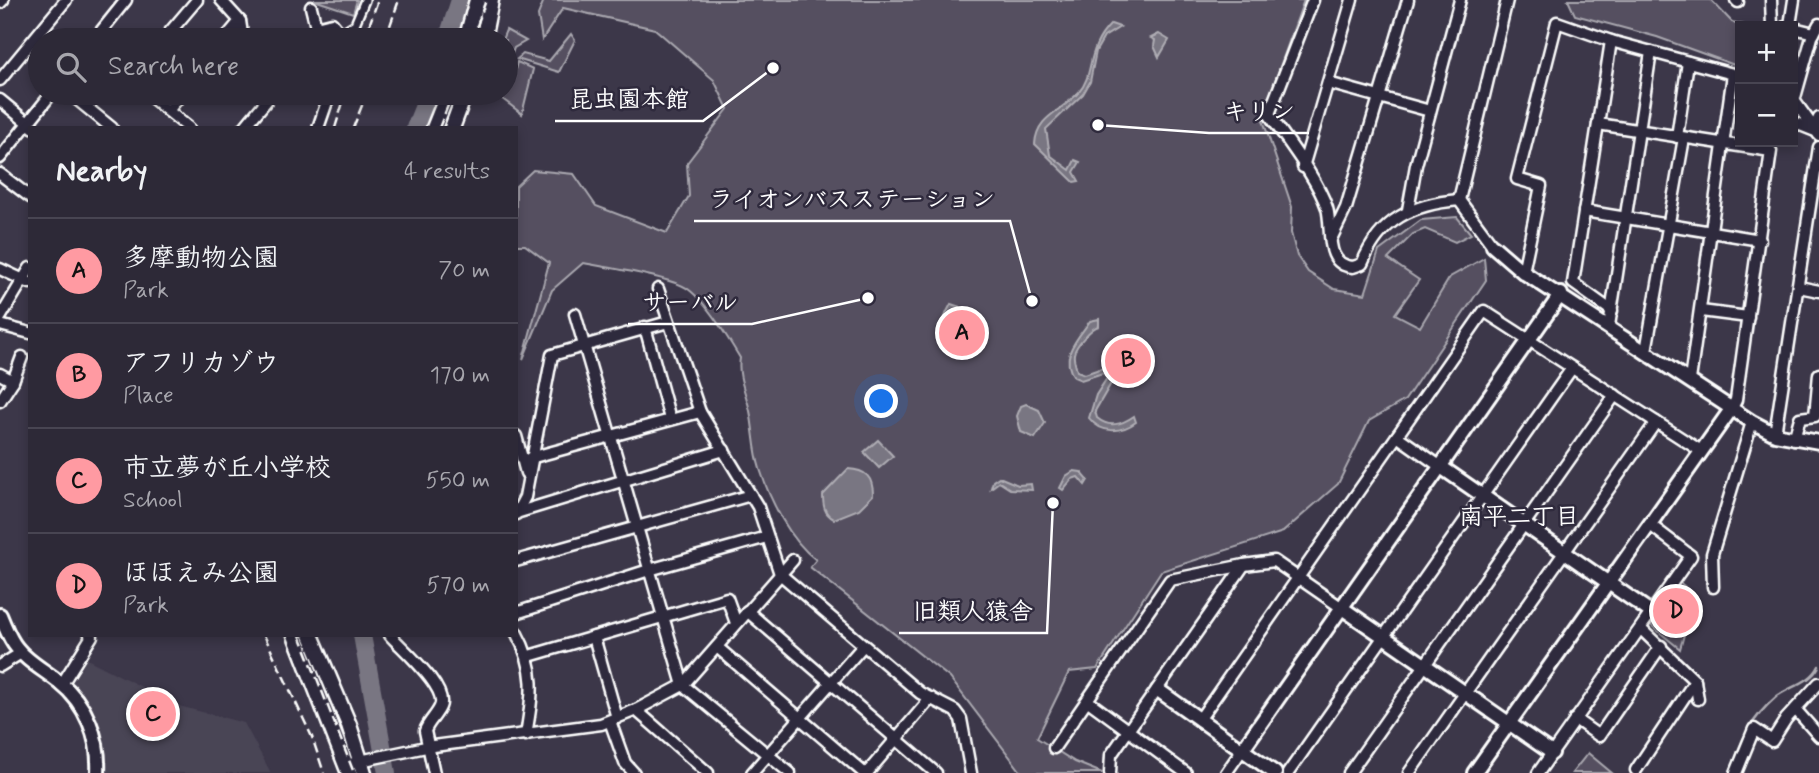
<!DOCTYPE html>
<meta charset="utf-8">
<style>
:root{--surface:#2d2937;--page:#35313f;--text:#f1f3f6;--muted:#a7a6ad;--line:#484552;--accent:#ff9aa2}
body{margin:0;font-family:Mynerve,"Klee One",sans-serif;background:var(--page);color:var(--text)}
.controls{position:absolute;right:21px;top:21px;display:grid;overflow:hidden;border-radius:0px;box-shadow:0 4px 10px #0003}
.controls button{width:63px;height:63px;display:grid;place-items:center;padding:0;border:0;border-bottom:2px solid var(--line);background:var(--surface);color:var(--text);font:35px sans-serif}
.you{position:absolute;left:882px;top:402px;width:24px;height:24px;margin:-18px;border:5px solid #fff;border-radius:50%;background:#1a73e8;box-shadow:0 0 0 10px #1a73e833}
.badge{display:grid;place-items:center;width:46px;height:46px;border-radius:50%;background:var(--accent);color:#111;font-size:23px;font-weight:700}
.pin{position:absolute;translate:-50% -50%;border:4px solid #fff;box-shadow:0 2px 7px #0006}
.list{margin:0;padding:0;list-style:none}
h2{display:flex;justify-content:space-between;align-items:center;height:91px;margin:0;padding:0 28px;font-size:30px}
h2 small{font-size:23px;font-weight:400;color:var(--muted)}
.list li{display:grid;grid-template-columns:46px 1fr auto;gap:21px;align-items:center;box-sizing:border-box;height:105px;padding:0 28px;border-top:2px solid var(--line)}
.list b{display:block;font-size:26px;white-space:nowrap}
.list p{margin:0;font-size:23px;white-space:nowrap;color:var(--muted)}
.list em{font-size:23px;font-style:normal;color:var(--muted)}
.icon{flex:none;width:38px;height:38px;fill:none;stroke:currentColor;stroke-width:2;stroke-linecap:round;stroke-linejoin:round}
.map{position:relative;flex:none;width:1819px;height:773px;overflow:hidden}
.search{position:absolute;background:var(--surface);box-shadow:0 4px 10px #0003;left:28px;top:28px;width:490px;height:77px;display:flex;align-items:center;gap:18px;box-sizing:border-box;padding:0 24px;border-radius:38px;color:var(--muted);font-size:26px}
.panel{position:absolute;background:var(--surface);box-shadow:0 4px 10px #0003;left:28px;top:126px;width:490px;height:511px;border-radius:0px}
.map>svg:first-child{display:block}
</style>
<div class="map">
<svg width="1819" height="773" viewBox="0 0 1819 773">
<rect width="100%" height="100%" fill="#3c3749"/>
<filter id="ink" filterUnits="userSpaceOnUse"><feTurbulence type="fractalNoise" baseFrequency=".0143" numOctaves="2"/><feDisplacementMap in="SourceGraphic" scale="14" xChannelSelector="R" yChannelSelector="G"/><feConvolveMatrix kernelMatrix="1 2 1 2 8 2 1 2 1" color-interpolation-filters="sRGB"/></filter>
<g filter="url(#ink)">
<polygon fill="#494455" points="87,659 179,706 244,723 271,773 104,773 100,730 90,706 73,682"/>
<g fill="#555060" stroke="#aaa8b0" stroke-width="2">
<polygon points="314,0 357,0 353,13"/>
<path d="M544,0H1304L1262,117L1292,207L1291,233L1297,256L1308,272L1334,289L1365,294L1379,251L1421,220L1457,217L1471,234L1455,242L1425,229L1413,234L1388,259L1419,280L1395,314L1420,327L1450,277L1484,258L1486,280L1405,400L1369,421L1338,484L1283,532L1161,571L1097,669L1069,672L1037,738L1075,762L1102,773H1022L950,678L810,567L816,560C790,540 770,501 760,469C754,451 754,430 750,411C746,393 737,376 740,358C728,338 707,303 688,289C672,277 605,267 583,263L552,290L523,359L549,263L525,245H516V186L533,170L574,174L596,206L667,233L689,196L687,163L728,109L714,80L655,29L563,8L542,40L538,15Z"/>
<polygon points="1568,0 1711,0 1732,22 1749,26 1740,26 1740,67 1657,37 1575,15"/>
<polygon points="506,30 526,41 514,48 506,71 506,40 502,40"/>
<polygon points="571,34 575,40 559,72 517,59 523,54 549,61"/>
<polygon points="517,62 533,69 522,114 496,94 506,93 506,83 513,78"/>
<polygon points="1678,581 1695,595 1680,649 1652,626"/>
<polygon points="1588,753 1612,773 1572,773"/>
</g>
<g fill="#797682" stroke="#afadb4" stroke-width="2">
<path d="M1111,24L1120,27L1104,37L1096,51L1090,82L1083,94L1046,129L1050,155L1070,170L1075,160L1080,162L1074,172L1079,181L1074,182L1035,144C1037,115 1062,112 1079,92C1095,74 1085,50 1111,24Z"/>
<polygon points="1159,34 1169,40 1159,57 1154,46 1155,40 1151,38"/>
<path d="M951,304L960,307L955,327L959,350L955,352C937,339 941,321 951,304Z"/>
<path d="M1099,319V326C1092,327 1075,346 1074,354C1073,359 1076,366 1077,371L1085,374L1102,368L1107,370L1113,380L1095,411L1097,418C1109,428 1121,425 1134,416L1136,422C1121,433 1101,434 1089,418L1096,395L1107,378L1103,373L1081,380L1074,377C1059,356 1078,338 1090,321Z"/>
<polygon points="1026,404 1039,410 1045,423 1035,438 1021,432 1017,416 1021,406"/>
<polygon points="878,440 893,456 879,468 864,452"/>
<path d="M848,469C866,470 873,477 873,495L859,509L834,519C824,514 823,505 823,495Z"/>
<polygon points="1074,471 1081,472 1088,480 1085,485 1078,477 1072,479 1063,490 1060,488 1066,476"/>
<polygon points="999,477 1018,485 1031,484 1032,490 1010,489 999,482 991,488 993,481"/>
</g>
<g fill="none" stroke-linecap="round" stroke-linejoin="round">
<path stroke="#afadb4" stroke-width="2.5" d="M1732,772C1738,743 1753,717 1776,697C1790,686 1811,683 1819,666"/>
<g stroke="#797682" stroke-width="18">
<polyline points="447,40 460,0"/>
<polyline points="415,128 429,93"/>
<polyline points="362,635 387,773"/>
</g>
<g stroke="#fff" stroke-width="12">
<polyline id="pedestrian" points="341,40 342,32 355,24 365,0"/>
</g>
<g stroke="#fff" stroke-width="15">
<g id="minor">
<polyline points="221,0 240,21 243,40"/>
<path d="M1313,0L1269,114C1287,141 1317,178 1327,208C1333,229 1323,265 1353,267L1362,264C1380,219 1413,204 1459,200L1493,246"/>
<polyline points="1736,0 1738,2"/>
<polyline points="1771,0 1772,26"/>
<polyline points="0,3 3,0"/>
<polyline points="311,7 316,27 332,23 337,29 336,40"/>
<polyline points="1790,25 1794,0"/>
<polyline points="1786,26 1814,33"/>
<polyline points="94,40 126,0"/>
<polyline points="163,40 197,0"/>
<polyline points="224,40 240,21"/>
<polyline points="1611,41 1573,283 1612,311"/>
<polyline points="0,80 66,0"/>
<polyline points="1328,83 1430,111"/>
<polyline points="69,93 112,128"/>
<polyline points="146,93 189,128"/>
<polyline points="1793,99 1819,135"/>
<polyline points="0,100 34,128"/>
<polyline points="1794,101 1812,37 1819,24"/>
<polyline points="168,111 182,93"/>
<polyline points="1793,122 1813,130 1819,118"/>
<polyline points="1598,124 1771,151 1736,400 1732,408"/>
<polyline points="244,128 267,100 266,93"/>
<polyline points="318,128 330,93"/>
<polyline points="1677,137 1688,62"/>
<polyline points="0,158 52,93"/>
<polyline points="1303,167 1352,0"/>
<polyline points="0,174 30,197"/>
<polyline points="1459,200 1507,0"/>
<polyline points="1408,210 1416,165 1460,0"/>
<polyline points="1584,211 1760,240"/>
<polyline points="1331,239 1346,208 1408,0"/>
<polyline points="0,269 30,283"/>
<polyline points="1523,272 1541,186 1517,179 1557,22 1611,41 1733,74 1690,380"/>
<polyline points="1799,287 1819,291"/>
<polyline points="658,289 700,412 758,507 780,574 920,693 955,711 961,719 971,773"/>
<polyline points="1701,311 1748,317"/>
<polyline points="575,314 683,685 790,773"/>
<polyline points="0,318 30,268"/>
<polyline points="0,325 30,333"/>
<polyline points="1609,326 1651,52"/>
<polyline points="645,327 670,419"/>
<polyline points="1646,351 1684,138"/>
<polyline points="0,374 13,381"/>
<polyline points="0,401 13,381 22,357"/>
<polyline points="1775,434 1819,147"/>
<polyline points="516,436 526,473"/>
<polyline points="1397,436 1441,467"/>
<polyline points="1794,439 1800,418 1815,416 1819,374"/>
<polyline points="530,458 700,412"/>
<polyline points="516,513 724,450"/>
<polyline points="516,514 525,497 552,355 668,322"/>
<polyline points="516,561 751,495"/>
<polyline points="1713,587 1712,554 1752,422"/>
<polyline points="747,611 936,773"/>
<polyline points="516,613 649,570 767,537"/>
<path d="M516,632C537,670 533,694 526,735"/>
<path d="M390,635C402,649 449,688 440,707C436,716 428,722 425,731L434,773"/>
<polyline points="594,637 617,718"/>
<polyline points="717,647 864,773"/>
<polyline points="529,656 727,598 736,623"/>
<polyline points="0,666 21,653"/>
<polyline points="1695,681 1698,699"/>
<polyline points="62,684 92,636 90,635"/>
<polyline points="1088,701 1186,773"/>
<polyline points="636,710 708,773"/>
<polyline points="1796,710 1819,736"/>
<polyline points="1575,719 1599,736 1661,646"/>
<polyline points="1199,720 1484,311 1701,451"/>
<polyline points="610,721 625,763 634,773"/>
<polyline points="1054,748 1170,580 1244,565"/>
<polyline points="355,762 426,747 601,724 636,710 683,685 793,560"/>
<polyline points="1636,770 1695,681 1641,629"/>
<polyline points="752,773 863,646"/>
<polyline points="867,773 931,698"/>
<polyline points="1110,773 1111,755 1244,565 1274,561 1342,608"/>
<polyline points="1226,773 1242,750"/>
<polyline points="1288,773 1572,368"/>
<polyline points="1349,773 1615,395"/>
<polyline points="1409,773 1656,422"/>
<polyline points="1538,773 1691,556 1649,524"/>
<polyline points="1736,773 1754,729 1772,741 1786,719 1819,683"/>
</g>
</g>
<g stroke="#fff" stroke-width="18">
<g id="tertiary">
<polyline points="1493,246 1523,272 1752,422 1775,434 1819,442"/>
<polyline points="1441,467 1652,613"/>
<polyline points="1342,608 1552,753"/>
<path d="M0,615C4,625 8,635 14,644C25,660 44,670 59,682C86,703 100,739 98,773"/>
<polyline points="1158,690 1275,773"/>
<polyline points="1242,750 1561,294"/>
<polyline points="1474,773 1732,408"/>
</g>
</g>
<g stroke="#fff" stroke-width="19">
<g id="secondary">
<polyline points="466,40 477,0"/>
<polyline points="483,40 491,0"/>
<polyline points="434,128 448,93"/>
<polyline points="452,128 465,93"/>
<polyline points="295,635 349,773"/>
<polyline points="311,635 349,725 364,773"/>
</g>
</g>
<use href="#pedestrian" stroke="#2f2a3d" stroke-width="7"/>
<use href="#minor" stroke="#2f2a3d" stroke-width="10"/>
<use href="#tertiary" stroke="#2f2a3d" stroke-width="12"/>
<use href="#secondary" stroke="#2f2a3d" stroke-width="14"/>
<g stroke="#fff" stroke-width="2.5" stroke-dasharray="10 5" stroke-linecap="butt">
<polyline points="364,40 378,0"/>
<polyline points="385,40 399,0"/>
<polyline points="472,40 486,0"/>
<polyline points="335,128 346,93"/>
<polyline points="353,128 367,93"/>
<polyline points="439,128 453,93"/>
<polyline points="264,635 312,737 324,773"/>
<polyline points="300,635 354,773"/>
</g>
</g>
</g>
<g text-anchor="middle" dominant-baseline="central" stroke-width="5" stroke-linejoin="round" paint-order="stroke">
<g font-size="24" font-weight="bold" fill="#fff" stroke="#2f2a3d">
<text x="1519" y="517">南平二丁目</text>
</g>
</g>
<path fill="none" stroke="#fff" stroke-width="2.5" d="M773 68L703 121H555M1098 125L1209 133H1309M1032 301L1010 221H694M868 298L752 324H628M1053 503L1047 633H899"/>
<g fill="#fff" stroke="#2f2a3d" stroke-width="2.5">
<circle cx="773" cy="68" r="7"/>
<circle cx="1098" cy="125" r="7"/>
<circle cx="1032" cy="301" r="7"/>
<circle cx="868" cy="298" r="7"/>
<circle cx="1053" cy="503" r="7"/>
</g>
<g font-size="24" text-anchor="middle" font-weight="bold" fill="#fff" stroke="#2f2a3d" stroke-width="5" stroke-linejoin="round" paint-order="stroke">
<text x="629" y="107">昆虫園本館</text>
<text x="1259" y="119">キリン</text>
<text x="852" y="207">ライオンバスステーション</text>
<text x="690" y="310">サーバル</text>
<text x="973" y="619">旧類人猿舎</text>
</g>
</svg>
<div class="controls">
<button>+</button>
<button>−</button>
</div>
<div class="you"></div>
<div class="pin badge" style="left:962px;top:333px">A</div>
<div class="pin badge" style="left:1128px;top:361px">B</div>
<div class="pin badge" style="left:153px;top:714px">C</div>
<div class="pin badge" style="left:1676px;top:611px">D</div>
<div class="search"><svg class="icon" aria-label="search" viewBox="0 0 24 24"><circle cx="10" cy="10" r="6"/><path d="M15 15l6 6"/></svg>Search here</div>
<section class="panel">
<h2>Nearby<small>4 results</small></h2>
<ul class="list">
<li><span class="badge">A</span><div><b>多摩動物公園</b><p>Park</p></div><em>70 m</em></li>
<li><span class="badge">B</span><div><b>アフリカゾウ</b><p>Place</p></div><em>170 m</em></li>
<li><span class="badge">C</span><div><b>市立夢が丘小学校</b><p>School</p></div><em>550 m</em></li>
<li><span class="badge">D</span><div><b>ほほえみ公園</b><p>Park</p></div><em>570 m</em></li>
</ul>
</section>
</div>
